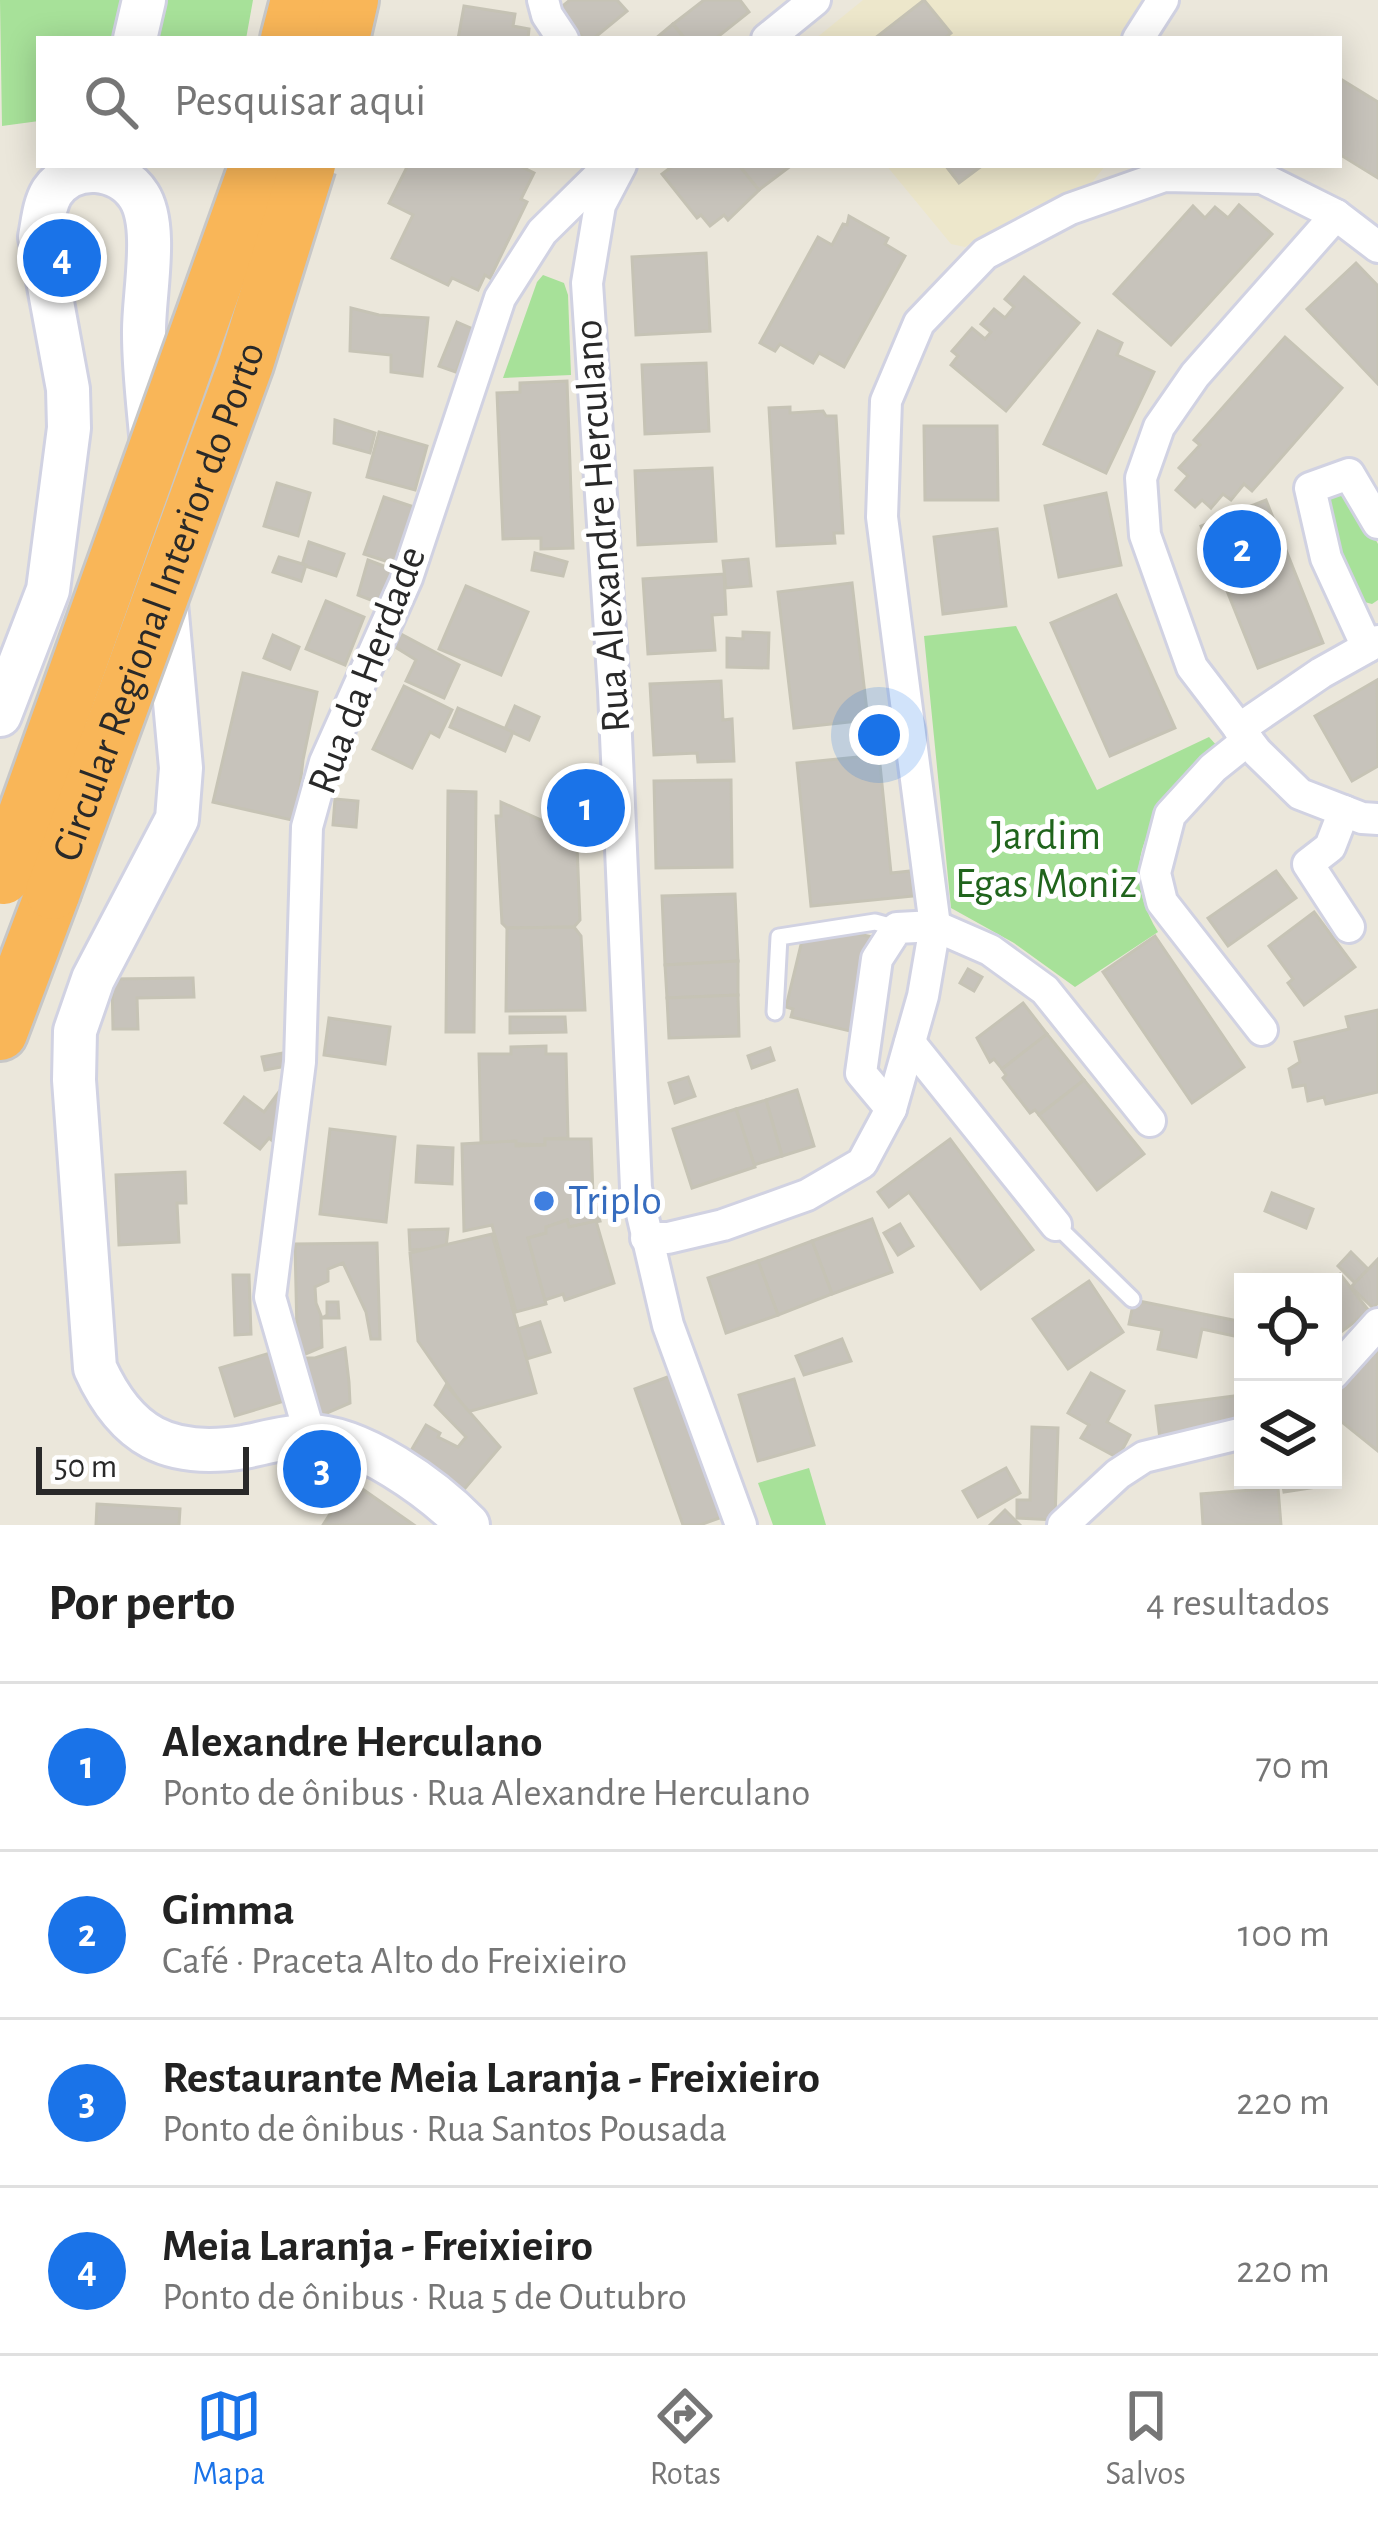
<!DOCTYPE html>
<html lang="pt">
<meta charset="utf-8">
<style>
:root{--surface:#fff;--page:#f2f2f2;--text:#222;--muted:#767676;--line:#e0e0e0;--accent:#1a73e8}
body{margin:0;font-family:"Alegreya Sans",sans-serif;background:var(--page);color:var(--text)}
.controls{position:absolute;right:36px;bottom:36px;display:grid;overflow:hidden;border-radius:0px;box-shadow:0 6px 30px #0003}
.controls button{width:108px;height:108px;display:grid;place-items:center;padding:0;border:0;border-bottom:3px solid var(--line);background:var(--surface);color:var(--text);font:60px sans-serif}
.scale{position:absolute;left:36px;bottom:30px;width:213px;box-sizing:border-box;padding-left:12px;border:6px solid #292929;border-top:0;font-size:33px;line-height:42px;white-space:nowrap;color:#292929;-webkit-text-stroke:9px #fff;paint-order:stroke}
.you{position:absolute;left:879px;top:735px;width:42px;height:42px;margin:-30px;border:9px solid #fff;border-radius:50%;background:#1a73e8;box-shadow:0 0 0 18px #1a73e833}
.badge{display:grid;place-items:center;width:78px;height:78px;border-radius:50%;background:var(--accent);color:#fff;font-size:39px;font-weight:700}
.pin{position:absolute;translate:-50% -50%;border:6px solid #fff;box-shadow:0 3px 12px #0006}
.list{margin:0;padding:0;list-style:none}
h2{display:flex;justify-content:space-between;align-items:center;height:156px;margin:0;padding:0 48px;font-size:51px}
h2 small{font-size:39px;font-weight:400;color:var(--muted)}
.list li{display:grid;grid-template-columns:78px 1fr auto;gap:36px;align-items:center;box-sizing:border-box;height:168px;padding:0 48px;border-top:3px solid var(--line)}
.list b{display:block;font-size:45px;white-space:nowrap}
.list p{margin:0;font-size:39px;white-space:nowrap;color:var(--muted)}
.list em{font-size:39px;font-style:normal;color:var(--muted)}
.icon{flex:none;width:66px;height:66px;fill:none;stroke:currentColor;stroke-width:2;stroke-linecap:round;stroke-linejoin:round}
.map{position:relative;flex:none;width:1378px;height:1525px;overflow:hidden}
.search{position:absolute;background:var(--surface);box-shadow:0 6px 30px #0003;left:36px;right:36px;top:36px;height:132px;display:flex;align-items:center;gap:30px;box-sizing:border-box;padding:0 42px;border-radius:0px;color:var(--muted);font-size:45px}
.sheet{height:828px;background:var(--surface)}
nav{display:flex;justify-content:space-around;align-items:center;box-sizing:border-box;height:168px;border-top:3px solid var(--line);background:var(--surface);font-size:33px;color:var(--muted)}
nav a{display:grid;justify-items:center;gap:6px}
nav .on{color:var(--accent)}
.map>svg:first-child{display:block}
</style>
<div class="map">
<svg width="1378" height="1525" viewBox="0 0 1378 1525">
<rect width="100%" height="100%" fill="#ebe7db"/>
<g fill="#ede7cb">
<polygon points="863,0 1142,0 1118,39 815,39"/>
<polygon points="886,165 1106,165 1089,186 1031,208 965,247 951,244"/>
</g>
<g fill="#a7e199">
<polygon points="0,0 253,0 246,39 39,39 39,121 2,126"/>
<polygon points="543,275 564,283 568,295 571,375 503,378 537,282"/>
<polygon points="1345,493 1352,497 1378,544 1378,600 1372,604 1357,600 1324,513 1329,500"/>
<path d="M1016,626L1097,790L1209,737L1218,747C1167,802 1108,850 1158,932L1075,987L1014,943L951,908L924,636Z"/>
<polygon points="809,1468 826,1525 773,1525 758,1483"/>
</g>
<g fill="#c7c3bb" stroke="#c6c3b5" stroke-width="3">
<polygon points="570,0 617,0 627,11 593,39 584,39 559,9"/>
<polygon points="704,0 740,0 749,12 715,39 685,39 673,24"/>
<polygon points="924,0 951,33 944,39 874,39"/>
<polygon points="464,6 515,14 513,26 529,29 528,39 458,39"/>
<polygon points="673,24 685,39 655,39"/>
<polygon points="1339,78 1378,102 1378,178 1339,154"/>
<polygon points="408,165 518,165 534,173 521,199 527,202 490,278 485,275 478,290 452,278 448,285 392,258 413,215 389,203"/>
<polygon points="674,165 739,165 759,190 728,220 724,215 710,226 701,215 697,218 662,174"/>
<polygon points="739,165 792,165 759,190"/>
<polygon points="945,165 983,165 959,183"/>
<polygon points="1239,205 1272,234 1171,345 1114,294 1193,206 1205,218 1215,207 1228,218"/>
<polygon points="849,216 888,238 885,244 905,256 844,367 819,353 813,363 780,344 775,351 760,343 818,237 832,245 843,224 847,225"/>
<polygon points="706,253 710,331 636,335 632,257"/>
<polygon points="1356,263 1378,286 1378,384 1307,309"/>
<polygon points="1024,277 1079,323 1006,411 951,365 958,356 952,351 972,328 985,339 991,332 981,324 994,309 1005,318 1014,307 1005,299"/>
<polygon points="351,308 379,315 428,318 422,376 391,372 391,355 350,351"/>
<polygon points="457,322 473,329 456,372 439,366"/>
<polygon points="1098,331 1122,343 1117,355 1154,372 1106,473 1044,444"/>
<polygon points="1285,337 1342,388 1252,491 1244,484 1231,500 1223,494 1211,508 1202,500 1195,507 1176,490 1188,476 1179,468 1200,445 1194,440"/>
<polygon points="706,363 709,431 645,434 642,365"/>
<polygon points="567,381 573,548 541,549 541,538 503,539 497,393 520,392 520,383"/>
<polygon points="790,407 790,413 823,411 826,416 836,416 843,533 834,533 835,543 777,546 769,408"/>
<polygon points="335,420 375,433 370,453 334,443"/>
<polygon points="924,426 997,426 998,500 925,500"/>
<polygon points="379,432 427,446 415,490 367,477"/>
<polygon points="712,468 716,541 638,545 635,471"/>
<polygon points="277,483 310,493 298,536 264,526"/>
<polygon points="1106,493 1121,565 1059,577 1045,506"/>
<polygon points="384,497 417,508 398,565 364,554"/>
<polygon points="1266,500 1323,643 1258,668 1201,526"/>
<polygon points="997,529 1006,606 943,614 934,537"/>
<polygon points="309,542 344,554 336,576 302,565"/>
<polygon points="535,553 567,562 563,576 532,570"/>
<polygon points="279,557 306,565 301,581 273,572"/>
<polygon points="748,559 751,586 726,588 723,561"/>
<polygon points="368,560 405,574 392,608 358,595"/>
<polygon points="724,574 726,614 712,615 715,650 648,654 643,579"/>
<polygon points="852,583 868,720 794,728 778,592"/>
<polygon points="466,586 528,612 501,675 439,649"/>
<polygon points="1116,595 1175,728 1110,756 1051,623"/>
<polygon points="326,601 364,617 345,665 306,649"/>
<polygon points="743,632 769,633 768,668 727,667 727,638 743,639"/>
<polygon points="401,634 459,665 444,698 406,681 416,660 395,647"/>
<polygon points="273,635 299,647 290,669 264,658"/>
<polygon points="243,673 317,692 303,760 296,821 213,802"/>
<polygon points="1377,680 1378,766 1352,781 1315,716"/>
<polygon points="721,681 723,720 732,719 734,761 698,762 697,753 654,755 650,684"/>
<polygon points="404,686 452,710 439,737 430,732 412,768 373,749"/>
<polygon points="515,706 539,717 529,740 505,729"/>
<polygon points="458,708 513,732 505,751 450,727"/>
<polygon points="879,755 891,873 911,871 914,896 811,906 797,763"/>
<polygon points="731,780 732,867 656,868 654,781"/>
<polygon points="448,791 476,792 474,1032 446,1032"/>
<polygon points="335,799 358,801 356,827 333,825"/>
<polygon points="501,802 572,834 572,842 577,845 580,920 574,927 507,928 502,923 496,816 501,816"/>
<polygon points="1276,871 1296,898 1228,946 1208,918"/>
<polygon points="735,894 738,961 665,965 662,896"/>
<polygon points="1314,912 1355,967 1304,1005 1288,983 1293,979 1269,946"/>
<polygon points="574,927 581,936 585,1010 506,1011 507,928"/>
<polygon points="830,928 872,937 850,1031 791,1017 793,1009 786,1007 804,932 827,938"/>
<polygon points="1155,936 1244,1067 1192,1103 1103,972"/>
<polygon points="738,961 738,995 667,998 665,965"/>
<polygon points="968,969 982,977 974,991 960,983"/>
<polygon points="193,978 194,997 137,998 138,1029 113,1029 112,979"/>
<polygon points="738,995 739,1036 669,1038 667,998"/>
<polygon points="1023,1003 1047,1034 1002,1069 994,1059 990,1062 977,1038"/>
<polygon points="1378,1010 1378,1092 1326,1104 1324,1097 1308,1101 1305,1085 1293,1087 1289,1069 1300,1062 1295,1042 1349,1029 1346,1017"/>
<polygon points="510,1017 565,1017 566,1032 510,1033"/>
<polygon points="329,1018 390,1027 385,1064 324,1055"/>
<polygon points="1047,1034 1084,1080 1039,1115 1035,1110 1030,1113 1003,1078 1006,1075 1002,1069"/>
<polygon points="546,1046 546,1054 566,1054 568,1138 545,1139 545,1145 481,1142 479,1054 511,1054 511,1047"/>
<polygon points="770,1048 774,1060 752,1068 748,1056"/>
<polygon points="293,1051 292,1065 265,1070 262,1057"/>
<polygon points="688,1077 695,1096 675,1103 669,1083"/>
<polygon points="1084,1080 1144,1154 1097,1190 1039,1115"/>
<polygon points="281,1089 292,1097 275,1143 269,1138 260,1149 225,1123 244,1097 264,1112"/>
<polygon points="797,1090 814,1146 782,1156 766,1100"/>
<polygon points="766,1100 782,1156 754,1165 736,1109"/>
<polygon points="736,1109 755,1167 692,1188 673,1129"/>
<polygon points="330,1129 395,1137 386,1222 320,1214"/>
<polygon points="545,1139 591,1139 593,1196 600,1221 569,1227 567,1220 546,1227 546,1233 528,1238 546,1304 516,1312 492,1225 464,1231 462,1144 516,1141 516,1146 545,1145"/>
<polygon points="950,1139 1033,1250 981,1289 909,1192 889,1207 878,1192"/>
<polygon points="418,1146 453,1148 452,1184 416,1182"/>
<polygon points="185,1172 186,1203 177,1203 179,1242 119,1245 116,1175"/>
<polygon points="1272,1193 1313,1209 1306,1228 1265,1211"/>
<polygon points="872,1219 892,1272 832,1294 812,1241"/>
<polygon points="567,1220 569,1227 596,1221 614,1283 565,1300 563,1294 545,1300 528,1238 546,1233 546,1227"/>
<polygon points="900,1224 913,1246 898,1255 884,1233"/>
<polygon points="448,1229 446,1248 410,1250 409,1230"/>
<polygon points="492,1234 536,1393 467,1412 418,1341 410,1253"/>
<polygon points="812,1241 832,1294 778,1315 758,1261"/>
<polygon points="377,1243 380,1339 371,1339 366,1312 343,1263 328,1269 328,1281 315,1287 316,1303 322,1318 327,1315 327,1302 338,1302 339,1318 321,1318 322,1347 296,1358 315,1358 345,1348 349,1382 350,1403 320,1416 286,1337 297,1333 295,1244"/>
<polygon points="1351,1252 1368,1269 1355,1283 1338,1266"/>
<polygon points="1378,1259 1378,1303 1373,1308 1351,1287"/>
<polygon points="758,1261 778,1315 726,1333 708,1278"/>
<polygon points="1340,1274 1369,1311 1337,1335 1333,1331 1333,1282 1330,1282"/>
<polygon points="233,1275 249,1275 251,1334 235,1335"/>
<polygon points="1089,1281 1123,1332 1068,1369 1033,1319"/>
<polygon points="1134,1300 1243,1322 1243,1338 1202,1329 1196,1357 1158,1349 1162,1330 1129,1324"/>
<polygon points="540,1322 550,1352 527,1359 518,1329"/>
<polygon points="1378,1336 1377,1383 1378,1451 1337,1418 1333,1423 1333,1392"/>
<polygon points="842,1339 851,1361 804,1375 796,1356"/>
<polygon points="280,1350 294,1398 235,1416 220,1368"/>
<polygon points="1091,1373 1124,1391 1107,1422 1130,1435 1118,1458 1081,1438 1089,1425 1068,1413"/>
<polygon points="673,1375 722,1517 700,1525 683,1525 635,1389"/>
<polygon points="794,1379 814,1445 758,1461 739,1395"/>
<polygon points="446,1385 500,1447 461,1493 409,1454 426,1425 440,1433 438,1437 458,1447 466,1437 435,1405"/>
<polygon points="1242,1395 1243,1428 1160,1439 1156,1406"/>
<polygon points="1032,1427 1058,1428 1055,1520 1017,1518 1017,1500 1030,1500"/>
<polygon points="1006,1468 1020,1493 978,1517 963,1491"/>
<polygon points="1282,1480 1322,1480 1323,1486 1284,1492"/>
<polygon points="351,1481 414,1525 323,1525"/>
<polygon points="1278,1488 1281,1525 1203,1525 1201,1494"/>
<polygon points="97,1504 180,1509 179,1525 96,1525"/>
<polygon points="1005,1510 1020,1525 990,1525"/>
</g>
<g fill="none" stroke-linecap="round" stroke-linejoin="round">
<g stroke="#d1d2e2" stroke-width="21">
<g id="lane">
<polyline points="775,1012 779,937 875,922 897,928"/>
<polyline points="1056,1225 1132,1299"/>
</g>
</g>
<g stroke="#d1d2e2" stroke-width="36">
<g id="street">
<polyline points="543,0 547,15 563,39"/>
<polyline points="767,39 815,0"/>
<polyline points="1138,39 1163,0"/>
<polyline points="621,165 600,205 587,283 614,691 636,1188 668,1325 741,1525"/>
<polyline points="1336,215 1195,375 1159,427 1141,478 1145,535 1192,667 1257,752 1300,794 1362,818 1378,819"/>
<polyline points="1367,647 1326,558 1310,488 1349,474 1378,523"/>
<polyline points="1239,729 1321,673 1378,641"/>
<polyline points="1248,740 1213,768 1170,815 1155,873 1162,902 1262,1030"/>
<polyline points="1344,811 1330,847 1308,864 1349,927"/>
<polyline points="910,1043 1056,1225"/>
<polyline points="891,1109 861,1073 877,959 897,928 935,926 990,950 1045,990 1150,1121"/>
<polyline points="646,1238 668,1238 723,1225 807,1195 862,1163 891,1109 923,996 935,926 882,517 886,401 919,323 985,254 1070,209 1164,176 1262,178 1336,215 1378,247"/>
<polyline points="1333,1374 1378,1324"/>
<polyline points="310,1435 270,1297 300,1062 307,827 325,762 407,578 500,298 542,232 610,165"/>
<polyline points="1063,1525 1118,1474 1144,1457 1243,1433"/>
</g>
</g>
<g stroke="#d1d2e2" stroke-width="48">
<g id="secondary">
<polyline points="135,39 144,0"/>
<path d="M165,592L181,768L177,819L93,979L75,1031L74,1080L95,1368C126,1436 168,1459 244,1447C264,1443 287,1436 308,1436C361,1436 433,1489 468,1525"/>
<path d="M0,715L48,590L69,428L68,389L40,237C43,222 44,205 52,192C73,161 120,166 139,196C159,227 143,298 144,334C144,372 149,409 152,446"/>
</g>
</g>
<g stroke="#c7c7c7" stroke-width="60">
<g id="highway">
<polyline points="288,39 298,0"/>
<polyline points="342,39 351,0"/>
<polyline points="0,1033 53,892"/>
</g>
</g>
<use href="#lane" stroke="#fff" stroke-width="15"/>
<use href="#street" stroke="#fff" stroke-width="30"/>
<use href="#secondary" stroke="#fff" stroke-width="42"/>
<use href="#highway" stroke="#f9b658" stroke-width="54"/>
<g stroke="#c7c7c7" stroke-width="60" stroke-linecap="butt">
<g id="highway-bridge">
<polyline points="3,877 257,165"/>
<path id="s1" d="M53,892L246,364L308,165"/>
</g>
</g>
<use href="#highway-bridge" stroke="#f9b658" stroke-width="54"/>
</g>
<circle fill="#3f7fe0" stroke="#fff" stroke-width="4.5" cx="544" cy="1201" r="12"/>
<g text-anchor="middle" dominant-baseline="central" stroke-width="10" stroke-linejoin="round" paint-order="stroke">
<g font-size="42" fill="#292929" stroke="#fff">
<text transform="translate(602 526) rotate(-94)">Rua Alexandre Herculano</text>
<text stroke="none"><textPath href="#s1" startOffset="309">Circular Regional Interior do Porto</textPath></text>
<text transform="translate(367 670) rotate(-69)">Rua da Herdade</text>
</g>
<g font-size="42" fill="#20641c" stroke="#fff">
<text x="1046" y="836">Jardim<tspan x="1046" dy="48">Egas Moniz</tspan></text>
</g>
<g font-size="42" fill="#366cbe" stroke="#fff" text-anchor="start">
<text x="568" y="1201">Triplo</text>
</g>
</g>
</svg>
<div class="controls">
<button><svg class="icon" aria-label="locate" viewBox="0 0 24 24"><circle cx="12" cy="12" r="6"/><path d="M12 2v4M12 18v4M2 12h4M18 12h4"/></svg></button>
<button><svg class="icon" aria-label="layers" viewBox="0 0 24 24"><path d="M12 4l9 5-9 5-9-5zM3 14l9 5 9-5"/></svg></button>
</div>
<div class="scale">50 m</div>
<div class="you"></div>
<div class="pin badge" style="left:586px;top:808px">1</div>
<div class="pin badge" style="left:1242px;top:549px">2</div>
<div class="pin badge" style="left:322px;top:1469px">3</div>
<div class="pin badge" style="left:62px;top:258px">4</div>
<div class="search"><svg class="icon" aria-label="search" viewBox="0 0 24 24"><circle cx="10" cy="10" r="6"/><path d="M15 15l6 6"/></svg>Pesquisar aqui</div>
</div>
<section class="sheet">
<h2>Por perto<small>4 resultados</small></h2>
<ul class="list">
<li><span class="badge">1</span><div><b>Alexandre Herculano</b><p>Ponto de ônibus · Rua Alexandre Herculano</p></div><em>70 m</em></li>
<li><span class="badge">2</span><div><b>Gimma</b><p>Café · Praceta Alto do Freixieiro</p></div><em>100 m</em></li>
<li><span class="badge">3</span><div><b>Restaurante Meia Laranja - Freixieiro</b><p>Ponto de ônibus · Rua Santos Pousada</p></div><em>220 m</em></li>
<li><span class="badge">4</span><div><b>Meia Laranja - Freixieiro</b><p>Ponto de ônibus · Rua 5 de Outubro</p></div><em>220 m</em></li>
</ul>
</section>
<nav>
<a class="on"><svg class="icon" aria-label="map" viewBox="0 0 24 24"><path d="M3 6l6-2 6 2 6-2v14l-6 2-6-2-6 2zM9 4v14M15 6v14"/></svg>Mapa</a>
<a><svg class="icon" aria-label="directions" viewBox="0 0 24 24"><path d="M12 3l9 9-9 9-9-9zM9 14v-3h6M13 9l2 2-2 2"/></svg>Rotas</a>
<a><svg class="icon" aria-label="saved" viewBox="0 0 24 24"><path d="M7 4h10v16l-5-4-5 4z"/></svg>Salvos</a>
</nav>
